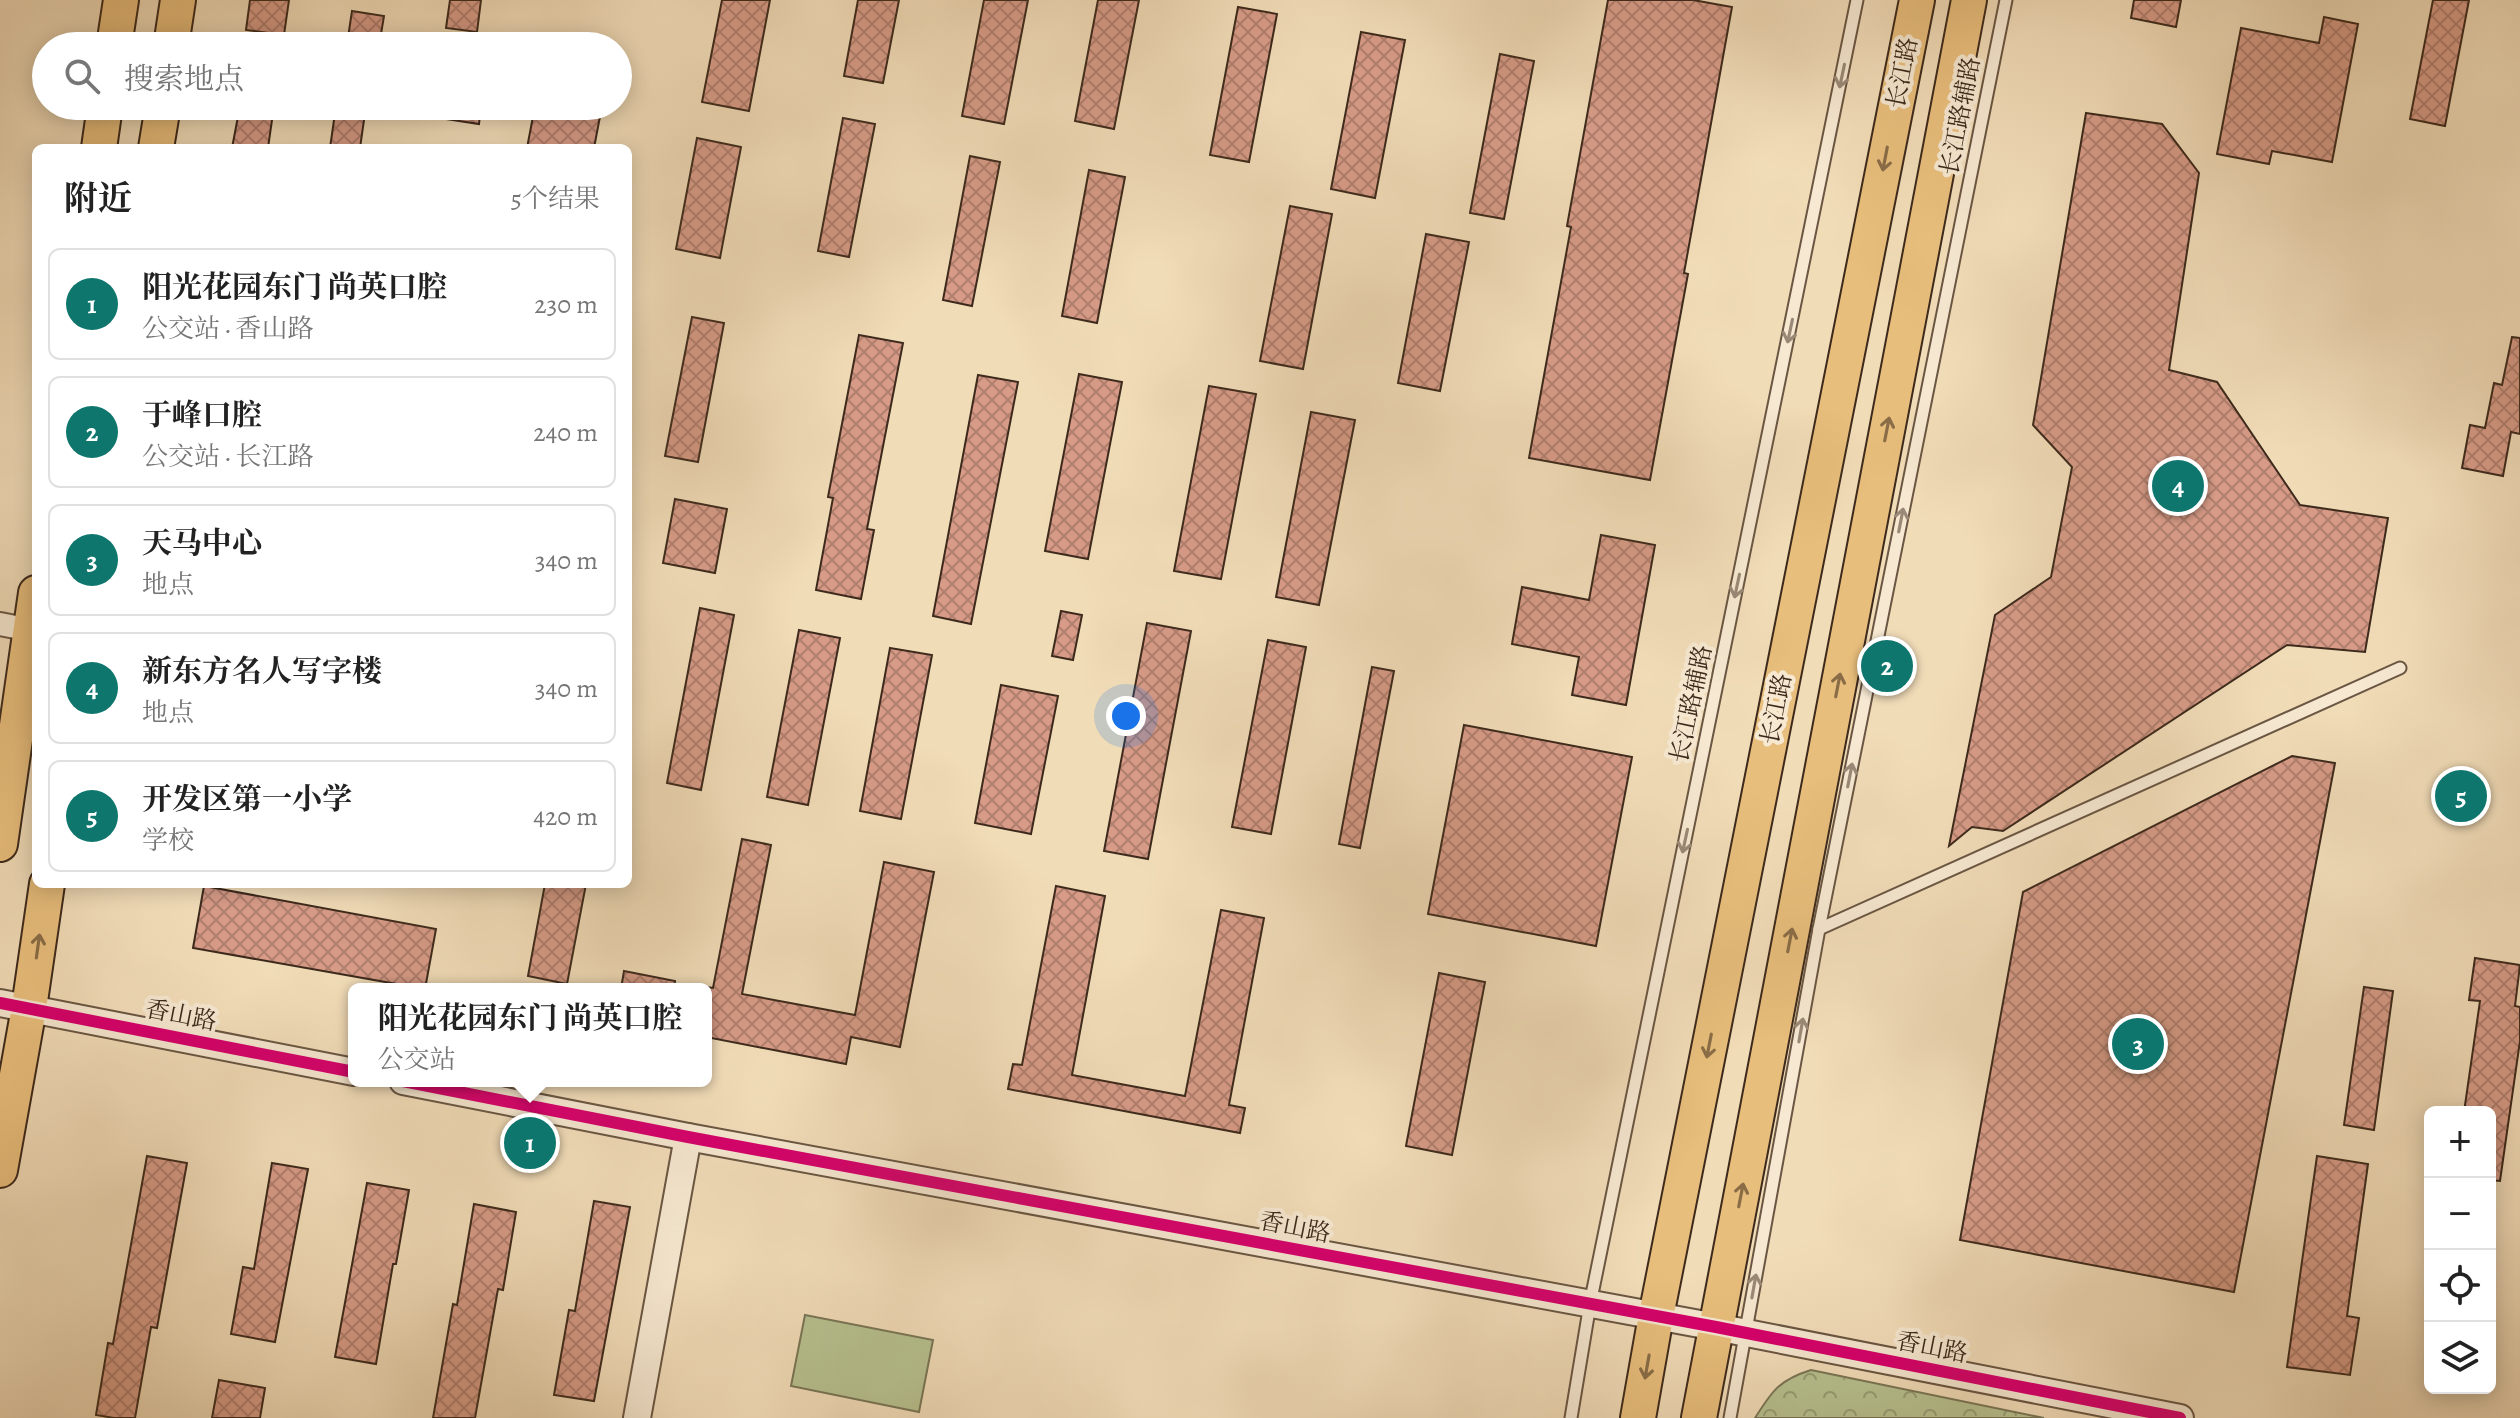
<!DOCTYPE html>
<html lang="zh">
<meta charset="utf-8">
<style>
:root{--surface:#fff;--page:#f6f6f6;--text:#222;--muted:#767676;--line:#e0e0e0;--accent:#0f766e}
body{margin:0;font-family:Alegreya,"Noto Serif SC",serif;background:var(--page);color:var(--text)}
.controls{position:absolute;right:24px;bottom:24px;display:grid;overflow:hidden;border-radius:12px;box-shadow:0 4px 20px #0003}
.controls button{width:72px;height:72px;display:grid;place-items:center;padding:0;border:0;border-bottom:2px solid var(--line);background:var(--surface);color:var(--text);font:40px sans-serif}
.you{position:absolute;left:1126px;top:716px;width:28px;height:28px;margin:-20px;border:6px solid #fff;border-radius:50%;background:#1a73e8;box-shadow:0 0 0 12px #1a73e833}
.badge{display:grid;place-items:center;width:52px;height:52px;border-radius:50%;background:var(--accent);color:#fff;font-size:26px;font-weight:700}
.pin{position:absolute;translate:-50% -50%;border:4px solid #fff;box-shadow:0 2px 8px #0006}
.popup{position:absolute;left:348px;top:983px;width:364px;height:104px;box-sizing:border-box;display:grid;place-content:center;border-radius:12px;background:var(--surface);filter:drop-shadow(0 2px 6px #0005);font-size:26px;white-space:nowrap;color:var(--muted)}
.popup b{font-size:30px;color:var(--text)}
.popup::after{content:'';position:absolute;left:50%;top:100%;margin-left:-16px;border:16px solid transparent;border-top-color:var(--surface)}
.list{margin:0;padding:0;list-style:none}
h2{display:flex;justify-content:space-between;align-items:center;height:104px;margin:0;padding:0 32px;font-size:34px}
h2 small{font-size:26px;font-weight:400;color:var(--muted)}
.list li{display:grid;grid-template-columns:52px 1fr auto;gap:24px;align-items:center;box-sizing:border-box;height:112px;margin:0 16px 16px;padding:0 16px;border:2px solid var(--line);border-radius:12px}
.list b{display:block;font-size:30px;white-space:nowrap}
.list p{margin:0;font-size:26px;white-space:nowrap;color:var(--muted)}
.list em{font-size:26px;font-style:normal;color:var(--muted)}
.icon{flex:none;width:44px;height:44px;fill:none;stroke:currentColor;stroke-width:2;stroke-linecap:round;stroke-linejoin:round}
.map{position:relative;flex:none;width:2520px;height:1418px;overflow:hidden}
.search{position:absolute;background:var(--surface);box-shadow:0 4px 20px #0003;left:32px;top:32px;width:600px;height:88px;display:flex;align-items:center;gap:20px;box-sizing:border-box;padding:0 28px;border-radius:44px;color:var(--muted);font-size:30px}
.panel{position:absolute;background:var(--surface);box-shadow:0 4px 20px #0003;left:32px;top:144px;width:600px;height:744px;border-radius:12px}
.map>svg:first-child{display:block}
</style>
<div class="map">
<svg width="2520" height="1418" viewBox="0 0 2520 1418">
<defs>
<pattern id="park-crowns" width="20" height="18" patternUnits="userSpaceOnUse" patternTransform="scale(2)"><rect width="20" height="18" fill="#b7c190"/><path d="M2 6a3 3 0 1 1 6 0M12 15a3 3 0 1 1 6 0" fill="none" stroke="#969d75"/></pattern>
<pattern id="building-cross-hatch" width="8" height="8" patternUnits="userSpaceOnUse" patternTransform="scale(2)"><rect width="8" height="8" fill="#d79b87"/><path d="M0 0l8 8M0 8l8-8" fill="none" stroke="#b07f6e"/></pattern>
</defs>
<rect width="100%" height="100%" fill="#f1dcb8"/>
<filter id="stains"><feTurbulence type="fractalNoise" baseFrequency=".0025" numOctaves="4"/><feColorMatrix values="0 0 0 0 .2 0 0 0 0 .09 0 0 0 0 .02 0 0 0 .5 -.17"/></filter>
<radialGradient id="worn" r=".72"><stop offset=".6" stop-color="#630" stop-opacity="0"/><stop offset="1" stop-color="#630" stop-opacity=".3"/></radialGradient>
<path fill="url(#park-crowns)" stroke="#7a7656" stroke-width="2" d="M1811,1370L2044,1418H1755C1772,1391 1779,1380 1811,1370Z"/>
<polygon fill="#b7c190" stroke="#7a7656" stroke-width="2" points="805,1315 933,1340 919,1412 791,1386"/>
<g fill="url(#building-cross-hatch)" stroke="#3d2a1c" stroke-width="2">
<polygon points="250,0 289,0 284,35 246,30"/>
<polygon points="450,0 481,0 477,32 446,28"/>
<polygon points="722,0 770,0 749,111 702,102"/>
<polygon points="858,0 899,0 883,83 844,76"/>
<polygon points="984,0 1028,0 1004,124 962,116"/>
<polygon points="1098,0 1139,0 1114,129 1075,121"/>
<polygon points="1608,0 1693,0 1732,7 1684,273 1688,274 1650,480 1529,458 1571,227 1567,226"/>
<polygon points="2134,0 2181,0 2176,27 2131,18"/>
<polygon points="2433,0 2469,0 2445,126 2410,119"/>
<polygon points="1238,7 1277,14 1249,162 1210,155"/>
<polygon points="352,11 384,16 379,46 347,44"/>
<polygon points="2324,17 2358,24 2332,162 2272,151 2269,164 2217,154 2241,28 2319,43"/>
<polygon points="1361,32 1405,40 1375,198 1331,189"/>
<polygon points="1500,54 1534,61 1504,219 1470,213"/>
<polygon points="240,106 274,106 268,148 232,148"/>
<polygon points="336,106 366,106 360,148 330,148"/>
<polygon points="426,106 481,106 479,124 426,116"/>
<polygon points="535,106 602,106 594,148 527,148"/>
<polygon points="2086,113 2162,124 2199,173 2169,370 2217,382 2300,505 2388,518 2365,652 2287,645 2003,831 1972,827 1949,846 1995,615 2051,577 2072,467 2033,425"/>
<polygon points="843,118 875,124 849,257 818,251"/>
<polygon points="697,138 741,147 720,258 676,249"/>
<polygon points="970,156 1000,162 972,306 943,300"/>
<polygon points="1089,170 1125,177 1097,323 1062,316"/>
<polygon points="1290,206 1332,214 1303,369 1260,361"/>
<polygon points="1426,234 1469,242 1440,391 1398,383"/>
<polygon points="692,317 724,323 698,462 665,456"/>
<polygon points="859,335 903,343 867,529 874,530 861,599 816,590 833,498 828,497"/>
<polygon points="2512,337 2520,338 2520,434 2511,432 2503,476 2462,468 2470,425 2485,428 2494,383 2502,385"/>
<polygon points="1079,374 1122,382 1088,559 1045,551"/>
<polygon points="978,375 1018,382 971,624 933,616"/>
<polygon points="1209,386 1256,394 1221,579 1174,571"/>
<polygon points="1311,412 1355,420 1319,605 1276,597"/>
<polygon points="675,499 727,509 715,573 663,563"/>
<polygon points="1601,535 1655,545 1626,705 1572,695 1579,657 1512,644 1522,587 1589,600"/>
<polygon points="700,608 734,615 701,790 667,783"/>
<polygon points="1061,611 1082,615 1073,660 1052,656"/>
<polygon points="1147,623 1191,631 1148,859 1104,851"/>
<polygon points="799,630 840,638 808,805 767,797"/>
<polygon points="1268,640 1306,647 1271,834 1232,827"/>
<polygon points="890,648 932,655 901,819 860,811"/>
<polygon points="1372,667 1394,671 1360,848 1339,844"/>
<polygon points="1001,685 1058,696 1031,834 975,823"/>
<polygon points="1464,725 1632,757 1596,946 1428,914"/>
<polygon points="2292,756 2335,763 2234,1292 1960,1240 2023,892"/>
<polygon points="742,839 771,845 742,994 855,1015 884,862 934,872 900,1047 851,1037 846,1064 706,1037 706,987 713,988"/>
<polygon points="545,884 586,884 567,984 528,976"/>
<polygon points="204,886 436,929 425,989 193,948"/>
<polygon points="1056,886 1105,896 1072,1075 1185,1096 1221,910 1264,918 1229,1105 1245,1108 1240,1133 1008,1089 1013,1064 1022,1065"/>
<polygon points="2475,958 2520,965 2515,1006 2520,1007 2520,1041 2500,1181 2490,1180 2490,1112 2464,1112 2480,1001 2469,1000"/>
<polygon points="624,971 675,981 674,989 621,989"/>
<polygon points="1439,973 1485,982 1452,1155 1406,1146"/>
<polygon points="2364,987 2393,991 2374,1130 2344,1125"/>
<polygon points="147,1156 187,1163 157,1328 151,1327 135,1418 114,1418 96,1415 108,1343 113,1344"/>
<polygon points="2317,1156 2368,1164 2347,1316 2359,1318 2350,1375 2287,1367"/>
<polygon points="272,1163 308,1169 275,1342 231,1334 243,1267 254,1269"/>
<polygon points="367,1183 409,1190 396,1264 393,1264 376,1364 335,1357"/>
<polygon points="594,1201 630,1207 594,1401 554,1395 569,1310 575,1311"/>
<polygon points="474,1204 516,1212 503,1290 498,1289 475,1418 433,1418 453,1304 457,1305"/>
<polygon points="219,1380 265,1388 260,1418 212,1418"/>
</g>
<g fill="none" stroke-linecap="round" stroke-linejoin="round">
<g stroke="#6a5643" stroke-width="15">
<g id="service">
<polyline points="1819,929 2400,668"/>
<polyline points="1571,1418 1590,1304 1857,0"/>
<polyline points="1730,1418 1819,929 2006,0"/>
</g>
</g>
<g stroke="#6a5643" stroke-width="26">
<polyline id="minor" points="0,624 31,630"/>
</g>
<g stroke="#6a5643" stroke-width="30">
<g id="tertiary">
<polyline points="0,1003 354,1072"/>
<polyline points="403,1081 688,1137 1716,1327 2180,1418"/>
<polyline points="637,1418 688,1137"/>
</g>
</g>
<g stroke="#3d2a1c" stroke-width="38">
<g id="primary">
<polyline points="114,46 121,0"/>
<polyline points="171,46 178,0"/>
<polyline points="99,148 105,106"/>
<polyline points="156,148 163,106"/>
<polyline points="0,844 36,593"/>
<polyline points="0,1170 29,1008 47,884"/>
<polyline points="1638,1418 1656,1316 1917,0"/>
<polyline points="1699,1418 1969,0"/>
</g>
</g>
<use href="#service" stroke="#f6e8d1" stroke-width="11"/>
<use href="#minor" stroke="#f6e8d1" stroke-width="22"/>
<use href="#tertiary" stroke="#f6e8d1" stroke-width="26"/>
<use href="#primary" stroke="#e8be7c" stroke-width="34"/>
<g stroke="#f6e8d1" stroke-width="17">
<g id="cycleway">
<polyline points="0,1003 354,1072"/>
<polyline points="403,1081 688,1137 1716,1327 2180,1418"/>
</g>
</g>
<use href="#cycleway" stroke="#d6006c" stroke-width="12"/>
</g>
<defs><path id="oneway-shaft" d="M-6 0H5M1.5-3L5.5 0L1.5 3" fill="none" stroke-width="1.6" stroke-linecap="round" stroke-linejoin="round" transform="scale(2)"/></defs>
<g stroke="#9a8976">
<use href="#oneway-shaft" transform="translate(1842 76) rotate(102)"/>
<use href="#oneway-shaft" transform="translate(1790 331) rotate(102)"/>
<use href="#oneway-shaft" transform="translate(1901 520) rotate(-79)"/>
<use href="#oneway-shaft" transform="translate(1737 586) rotate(102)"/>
<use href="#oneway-shaft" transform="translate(1850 775) rotate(-79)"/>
<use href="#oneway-shaft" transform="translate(1685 841) rotate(102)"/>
<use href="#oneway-shaft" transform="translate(1801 1030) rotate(-80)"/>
<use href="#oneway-shaft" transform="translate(1754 1286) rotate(-80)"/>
</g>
<g stroke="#8a6d47">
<use href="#oneway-shaft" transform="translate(1885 159) rotate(101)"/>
<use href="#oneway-shaft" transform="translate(1887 429) rotate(-79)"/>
<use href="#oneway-shaft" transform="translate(1838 685) rotate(-79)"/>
<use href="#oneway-shaft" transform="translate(1790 940) rotate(-79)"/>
<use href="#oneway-shaft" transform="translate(38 946) rotate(-82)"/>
<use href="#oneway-shaft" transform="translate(1709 1046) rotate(101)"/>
<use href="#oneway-shaft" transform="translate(1741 1195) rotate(-79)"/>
<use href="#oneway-shaft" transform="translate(1647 1367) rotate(100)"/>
</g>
<g text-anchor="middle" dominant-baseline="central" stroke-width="8" stroke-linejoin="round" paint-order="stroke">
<g font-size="24" fill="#3d2a1c" stroke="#f6e8d1">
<text transform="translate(1902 73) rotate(-79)">长江路</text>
<text transform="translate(1960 116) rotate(-79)">长江路辅路</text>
<text transform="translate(1691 704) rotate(-78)">长江路辅路</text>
<text transform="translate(1776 709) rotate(-79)">长江路</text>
<text transform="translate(181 1015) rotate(11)">香山路</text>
<text transform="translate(1295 1227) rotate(11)">香山路</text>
<text transform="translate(1932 1347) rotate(11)">香山路</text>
</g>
</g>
<rect width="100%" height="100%" filter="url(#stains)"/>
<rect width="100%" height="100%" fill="url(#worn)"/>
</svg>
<div class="controls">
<button>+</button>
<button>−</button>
<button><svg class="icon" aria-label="locate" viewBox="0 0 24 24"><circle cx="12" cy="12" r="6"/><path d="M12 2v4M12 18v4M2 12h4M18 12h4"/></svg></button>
<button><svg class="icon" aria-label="layers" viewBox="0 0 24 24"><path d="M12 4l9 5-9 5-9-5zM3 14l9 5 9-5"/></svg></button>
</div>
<div class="you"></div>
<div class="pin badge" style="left:530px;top:1143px">1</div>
<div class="popup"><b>阳光花园东门 尚英口腔</b>公交站</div>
<div class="pin badge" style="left:1887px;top:666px">2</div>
<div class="pin badge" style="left:2138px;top:1044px">3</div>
<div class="pin badge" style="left:2178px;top:486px">4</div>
<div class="pin badge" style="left:2461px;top:796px">5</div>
<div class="search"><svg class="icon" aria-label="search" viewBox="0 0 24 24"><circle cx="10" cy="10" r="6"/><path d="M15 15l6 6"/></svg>搜索地点</div>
<section class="panel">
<h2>附近<small>5个结果</small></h2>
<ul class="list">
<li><span class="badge">1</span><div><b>阳光花园东门 尚英口腔</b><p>公交站 · 香山路</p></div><em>230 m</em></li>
<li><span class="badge">2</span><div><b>于峰口腔</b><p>公交站 · 长江路</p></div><em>240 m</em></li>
<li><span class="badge">3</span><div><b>天马中心</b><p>地点</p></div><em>340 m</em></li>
<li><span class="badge">4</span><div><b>新东方名人写字楼</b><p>地点</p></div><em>340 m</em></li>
<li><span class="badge">5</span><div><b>开发区第一小学</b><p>学校</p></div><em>420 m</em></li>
</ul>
</section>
</div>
